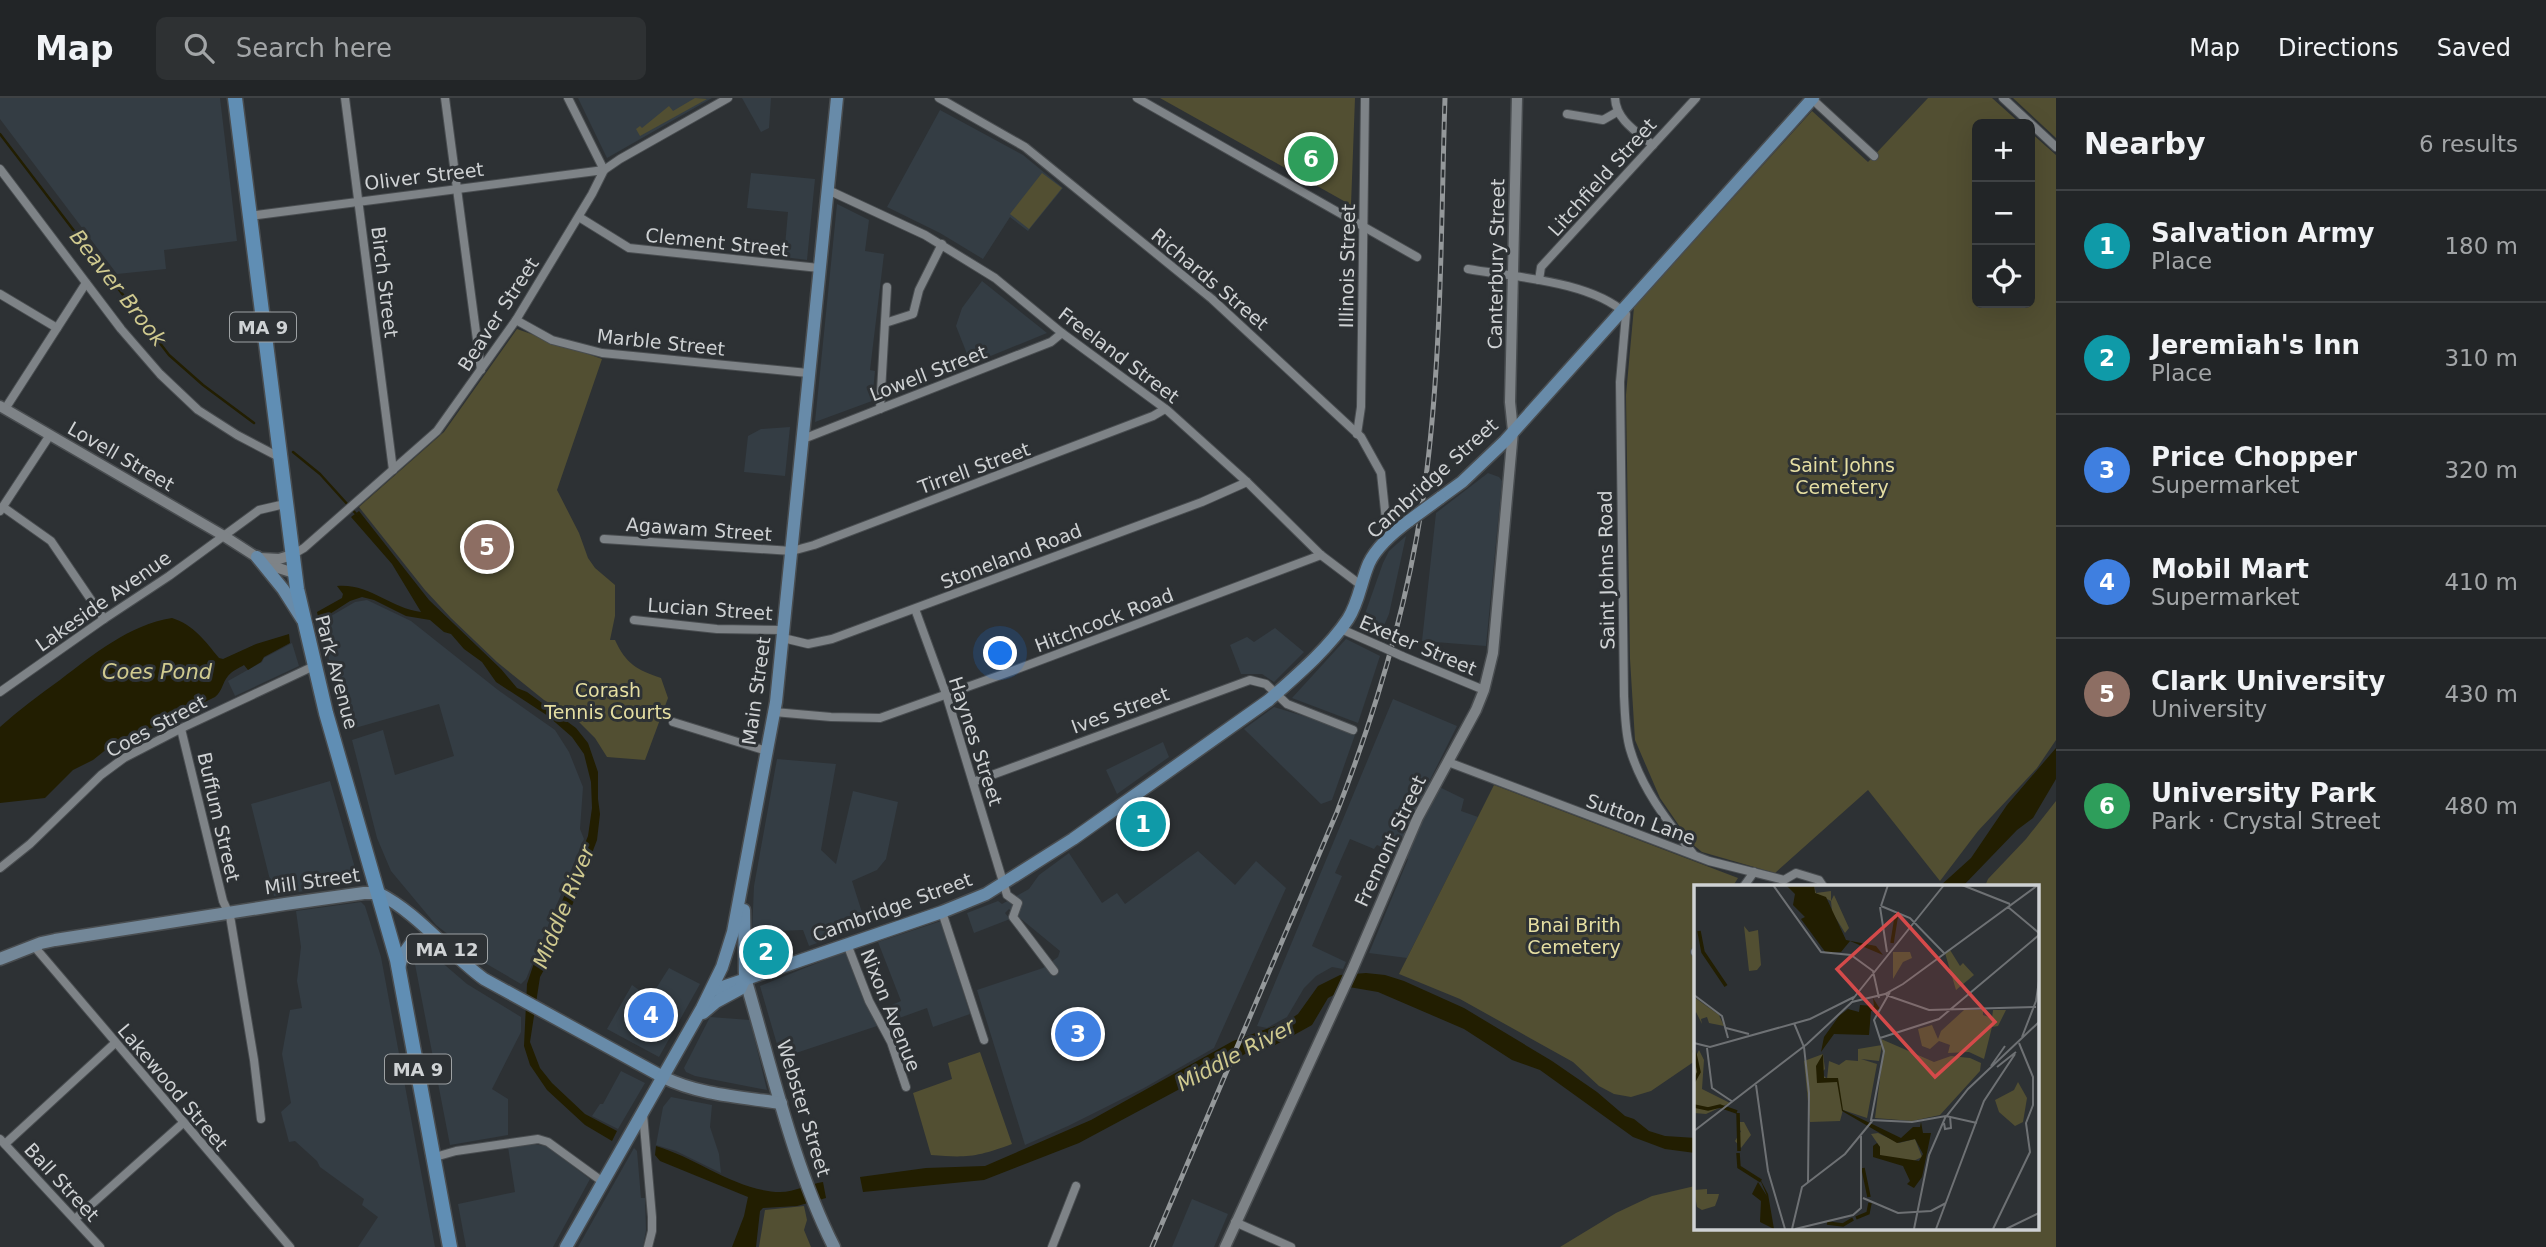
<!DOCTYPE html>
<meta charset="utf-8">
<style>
:root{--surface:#222527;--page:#2e3133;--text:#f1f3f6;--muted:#a2a5a7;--line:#3f4244;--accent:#c9ba3a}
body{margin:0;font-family:"DejaVu Sans",sans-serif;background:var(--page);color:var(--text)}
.controls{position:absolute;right:21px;top:21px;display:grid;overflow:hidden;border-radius:10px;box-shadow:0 7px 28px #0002}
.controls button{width:63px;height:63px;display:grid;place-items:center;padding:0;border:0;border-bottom:2px solid var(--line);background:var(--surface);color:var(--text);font:35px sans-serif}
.you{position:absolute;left:1001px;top:556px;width:24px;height:24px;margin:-18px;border:5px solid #fff;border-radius:50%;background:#1a73e8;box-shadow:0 0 0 10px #1a73e833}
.badge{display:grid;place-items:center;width:46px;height:46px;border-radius:50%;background:var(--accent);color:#fff;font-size:23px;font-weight:700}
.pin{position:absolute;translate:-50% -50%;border:4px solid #fff;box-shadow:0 2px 7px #0006}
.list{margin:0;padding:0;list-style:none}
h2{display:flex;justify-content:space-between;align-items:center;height:91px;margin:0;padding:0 28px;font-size:30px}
h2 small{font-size:23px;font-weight:400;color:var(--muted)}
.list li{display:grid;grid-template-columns:46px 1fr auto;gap:21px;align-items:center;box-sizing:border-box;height:112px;padding:0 28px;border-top:2px solid var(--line)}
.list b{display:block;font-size:26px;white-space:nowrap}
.list p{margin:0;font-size:23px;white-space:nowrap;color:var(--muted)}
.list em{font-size:23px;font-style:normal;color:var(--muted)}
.icon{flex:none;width:38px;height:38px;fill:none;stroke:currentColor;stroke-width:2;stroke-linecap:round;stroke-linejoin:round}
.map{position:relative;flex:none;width:2056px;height:1149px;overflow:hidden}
header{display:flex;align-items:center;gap:42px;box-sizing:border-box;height:98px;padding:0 35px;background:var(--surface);border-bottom:2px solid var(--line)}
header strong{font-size:33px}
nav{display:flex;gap:38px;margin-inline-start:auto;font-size:24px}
.search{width:490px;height:63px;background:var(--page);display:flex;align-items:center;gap:18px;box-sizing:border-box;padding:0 24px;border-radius:10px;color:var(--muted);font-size:26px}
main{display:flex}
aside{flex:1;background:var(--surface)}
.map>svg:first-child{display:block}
</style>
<header>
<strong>Map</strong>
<div class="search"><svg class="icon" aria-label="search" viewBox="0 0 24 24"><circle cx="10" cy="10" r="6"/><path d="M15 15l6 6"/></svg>Search here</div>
<nav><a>Map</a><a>Directions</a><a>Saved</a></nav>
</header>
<main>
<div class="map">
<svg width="2056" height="1149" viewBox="0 0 2056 1149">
<rect width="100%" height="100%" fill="#2d3134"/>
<g fill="#343d44">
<polygon points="0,0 220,0 237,143 164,152 166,171 117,176 0,21"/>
<polygon points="578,0 712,0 607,60"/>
<polygon points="742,0 771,0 769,30 761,34"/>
<polygon points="940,12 1023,57 1063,90 1028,133 1010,119 983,161 940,135 887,109"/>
<polygon points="751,75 815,81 807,162 784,159 788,114 747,110"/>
<polygon points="837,106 869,122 865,153 884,156 870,272 875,273 872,303 815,324"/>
<polygon points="982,183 1047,235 971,266 956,228 962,210"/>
<polygon points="790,329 785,378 744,374 748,338 761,331"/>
<polygon points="1488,375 1499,379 1502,383 1486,548 1422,543 1436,415"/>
<polygon points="1406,438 1389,516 1379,539 1356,530 1366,513 1383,465 1389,453"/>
<polygon points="367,502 411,523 498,592 555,632 569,654 583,689 580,731 584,741 526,881 521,886 485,865 436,827 391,773 377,740 352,642 383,632 395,677 454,658 439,606 348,632 319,525 355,504"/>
<polygon points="1275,530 1304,554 1274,584 1262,576 1241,576 1230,547 1247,539 1254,544"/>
<polygon points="1346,541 1380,558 1358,625 1292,600"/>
<polygon points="292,545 299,568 235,598 228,583 262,564 264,560"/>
<polygon points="1393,601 1457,628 1429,684 1464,701 1461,713 1478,719 1407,860 1369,855 1408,761 1377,747 1374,751 1350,741 1335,775 1342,778 1312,848 1346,864 1343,871 1332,869 1316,878 1304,890 1287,919 1267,930 1257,928"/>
<polygon points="1274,609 1356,634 1332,702 1321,706 1244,631"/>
<polygon points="1163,644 1169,659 1117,696 1106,672"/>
<polygon points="777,661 836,666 821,752 836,766 853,693 898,704 886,761 877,772 852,783 866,827 809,848 803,832 752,834 754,788"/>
<polygon points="330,683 359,784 274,798 251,706"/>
<polygon points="1198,753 1235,787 1256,763 1286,790 1214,950 1144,990 1068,1028 1025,1047 977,892 1043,870 1058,859 1060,853 1009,811 1005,815 1010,821 974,835 967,815 998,803 1002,806 1029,791 1039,777 1069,755 1102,805 1117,795 1125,806"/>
<polygon points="361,804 365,808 381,859 435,1149 358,1149 378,1119 362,1107 364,1101 320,1069 317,1063 295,1043 289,1044 281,1014 291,1005 282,956 290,912 302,910 297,883 301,849 296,813"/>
<polygon points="941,823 970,916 933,929 927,910 891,923 882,911 901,903 878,844"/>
<polygon points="420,849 425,850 467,886 521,919 521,934 492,991 508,1001 508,1037 450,1047 413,856"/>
<polygon points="847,853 862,898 877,928 781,960 760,888"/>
<polygon points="669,870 700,886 659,959 607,931 632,887 650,900"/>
<polygon points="710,919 750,922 767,992 695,978 686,974 684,970"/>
<polygon points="621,973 645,985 618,1031 592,1018 600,1006 603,1006"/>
<polygon points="671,999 712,1007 710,1029 719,1056 721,1075 676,1053 656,1047 663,1009"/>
<polygon points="532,1046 546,1048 590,1081 553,1149 466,1149 458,1106 515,1094 508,1049"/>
<polygon points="634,1050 637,1053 641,1100 645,1100 646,1132 643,1149 578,1149"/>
<polygon points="1192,1101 1228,1116 1214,1149 1172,1149"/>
</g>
<g fill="#524f32">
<polygon points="695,0 707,1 640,38 636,31 640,28 642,30 669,8 673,13"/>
<polygon points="1160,0 1355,0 1351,107"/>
<polygon points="1928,0 1992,0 2021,26 1977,26 1977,205 2030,205 2030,34 2056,57 2056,642 2037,670 1978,733 1940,783 1868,692 1775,775 1702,754 1691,745 1660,700 1635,642 1630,561 1626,297 1634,209 1812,13 1868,64"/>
<polygon points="2013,0 2056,0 2056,40"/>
<polygon points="1042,75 1062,90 1029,131 1010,116"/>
<path d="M517,231L602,261L557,392L579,435L588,460L595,470L615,487V518L610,542H615C626,566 637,572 661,580L668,600L645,662L607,659L595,640L575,620L544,602L497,564L451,520L425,492L359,409L444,334Z"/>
<polygon points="1494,687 1738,780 1733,788 1696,788 1695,847 1692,852 1696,856 1695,963 1651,993 1631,999 1614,996 1599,988 1573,964 1460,901 1399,876"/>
<polygon points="2056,703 2056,1149 1560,1149 1616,1115 1652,1098 1695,1088 1696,1130 2037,1130 2037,788 1985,788 1988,781 2026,741"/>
<path d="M980,954L1012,1046C977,1059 967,1060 931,1057L913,995L952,981L948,965Z"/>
<polygon points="804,1108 807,1122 804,1132 811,1149 759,1149 765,1112"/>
</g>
<g fill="#221e01">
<path d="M359,413L429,502L501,571L517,590L527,594L576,630L588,645L598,674V701L600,716L597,742L556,850L540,879L530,944L540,970L552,985L585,1016L617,1033L612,1043L585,1027L547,992L530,967L524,948L527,886L533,868L549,836L588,738L592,710L591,684L584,656L572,639L548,618L496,584L482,564L464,551L451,536L444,534L430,522L406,518L374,502L362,499L350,503L319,523L317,514L342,500L343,496L337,488C369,485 390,510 421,514L392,466L351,419Z"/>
<path d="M172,520C194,527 205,543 219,560L223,561L256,546L289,536L290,545L264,559L261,564L248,572L244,567C239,570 232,573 228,578C222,585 223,592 215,599L152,630L141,632L118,642L93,662L73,672L45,700L0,705V629C19,612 39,597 60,582C94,556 129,527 172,520Z"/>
<polygon points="2056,650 2056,681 2033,720 2017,732 1963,788 1940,788 1971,760 2007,707"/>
<polygon points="1366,875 1385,877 1404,883 1464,910 1552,963 1597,994 1625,1018 1634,1021 1649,1033 1665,1038 1696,1040 1695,1055 1665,1051 1633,1039 1540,972 1512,962 1464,931 1378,894 1349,889 1328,900 1312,927 1294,937 1275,947 1245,956 1079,1045 984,1082 863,1094 860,1079 926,1070 985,1068 1091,1022 1233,943 1286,924 1298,916 1318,888 1340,877"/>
<path d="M656,1048C697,1060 736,1093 780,1094C795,1094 809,1086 823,1084L826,1100L797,1108L763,1110L760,1113L756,1149H732L744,1118L748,1099L660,1063L655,1057Z"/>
</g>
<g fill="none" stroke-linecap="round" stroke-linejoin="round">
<g stroke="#221e01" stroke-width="2.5">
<polyline points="0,36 169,257 203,287 254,325"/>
<polyline points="293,354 320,376 358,418"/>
</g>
<g stroke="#494d50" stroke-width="10">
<g id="minor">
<polyline points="345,0 393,372"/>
<polyline points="445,0 481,272"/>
<polyline points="939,0 1025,49 1212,201 1361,339 1381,375 1388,441"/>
<polyline points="1137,0 1417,159"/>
<path d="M1615,0C1616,22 1637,34 1653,47"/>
<polyline points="2003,0 2056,49"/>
<polyline points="1812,1 1874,58"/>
<polyline points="1567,16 1603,22 1617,14"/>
<polyline points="0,71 121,231 160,276 198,312 237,337 279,359"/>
<polyline points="828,92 925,137 995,180 1062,235 1167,312 1247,384 1321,457 1362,488"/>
<polyline points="249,118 604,72 568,0"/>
<polyline points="579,119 629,150 819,170"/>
<path d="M1468,171C1513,179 1591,183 1626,216L1620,284L1624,598C1625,615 1625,634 1630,651C1642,692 1669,725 1694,757"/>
<polyline points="1539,182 1541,169 1696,0"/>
<polyline points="0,196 57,230"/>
<polyline points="516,222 552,242 602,255 808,275"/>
<polyline points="885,225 913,216 919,192 942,146"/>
<polyline points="5,311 86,185"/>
<polyline points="880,311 887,189"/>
<polyline points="1357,336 1361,309 1365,0"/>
<polyline points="803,341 1051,244 1062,235"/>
<polyline points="3,409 51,443 104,521"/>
<polyline points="0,413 50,337"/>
<polyline points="604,441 792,453 814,447 1153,318 1165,311"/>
<polyline points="292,457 304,450 437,333 516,222 592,96 604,72 620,61 728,0"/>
<polyline points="915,511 946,596 1007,797 1018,805 1013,819 1054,873"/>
<polyline points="634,522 717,531 784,532"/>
<polyline points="1341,531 1382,549"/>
<polyline points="783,540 808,546 832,541 1202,404 1247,384"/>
<polyline points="1402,558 1484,592"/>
<polyline points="0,594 104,521 169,478 259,412 285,406"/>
<polyline points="774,614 831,619 880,620 1012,573 1321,457"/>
<polyline points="673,624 767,653"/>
<polyline points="181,631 223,803 230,818 254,962 261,1021"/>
<polyline points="1448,664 1709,763 1784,782 1796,775 1819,782 1823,788"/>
<polyline points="973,684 1250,582 1266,586 1287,606 1353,632"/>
<polyline points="0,770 30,746 101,677 124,660 184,629 314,568"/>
<polyline points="1744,788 1754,774"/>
<polyline points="942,814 984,942"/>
<polyline points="847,846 869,903 891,944 906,989"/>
<polyline points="33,847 290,1149"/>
<polyline points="1695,854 1696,854"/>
<polyline points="643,1016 652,1119 652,1133 648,1149"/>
<polyline points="0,1041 100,1149"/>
<polyline points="5,1046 115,945"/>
<polyline points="435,1059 456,1053 538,1041 548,1044 603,1084"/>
<polyline points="75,1121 183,1025"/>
<polyline points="1235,1124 1291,1149"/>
<polyline points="1052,1149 1076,1088"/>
</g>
</g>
<g stroke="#494d50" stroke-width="13">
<g id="tertiary">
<polyline points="0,308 224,438 269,467 294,475"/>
<polyline points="260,460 279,461 292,457"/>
<polyline points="1225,1149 1353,870 1418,719 1476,612 1484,592 1493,555 1513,333 1510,304 1517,0"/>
</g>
</g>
<g stroke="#494d50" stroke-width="15">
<g id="secondary">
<polyline points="0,861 41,845 55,842 285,806 364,795 378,795"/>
<path d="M745,880C771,967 793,1068 834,1149"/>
<path d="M663,979C699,997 741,999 781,1005"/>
</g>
</g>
<g stroke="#494d50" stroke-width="15">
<g id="primary">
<polyline points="1440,400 1462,384 1505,343 1813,0"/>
<polyline points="257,459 283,491 302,521"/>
<path d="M378,795C418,815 447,854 484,881L663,979"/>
<polyline points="399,870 402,858 412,844 422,842 443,850"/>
<path d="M711,893L942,814L986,796L1073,741L1269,602C1296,578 1328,551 1348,521C1359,504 1361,483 1369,465C1377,448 1395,433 1410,422"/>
<polyline points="703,915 716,904 740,891 745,880 744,812"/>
<polyline points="566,1149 702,910 722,869 733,834 776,604 837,0"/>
</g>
</g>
<g stroke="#494d50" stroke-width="17">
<polyline id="trunk" points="235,0 297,491 326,615 397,862 450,1149"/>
</g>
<use href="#minor" stroke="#7e8387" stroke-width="8"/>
<use href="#tertiary" stroke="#7e8387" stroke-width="10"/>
<use href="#secondary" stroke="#738798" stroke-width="12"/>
<use href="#primary" stroke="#688ba9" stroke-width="12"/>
<use href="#trunk" stroke="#608eb4" stroke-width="14"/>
<g stroke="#94989a" stroke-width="5">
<path id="rail" d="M1152,1149L1337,714C1380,603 1413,488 1427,371C1442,248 1441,123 1445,0"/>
</g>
<use href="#rail" stroke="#2d3134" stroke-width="2.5" stroke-dasharray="8" stroke-linecap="butt"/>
<g stroke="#494d50" stroke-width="10" stroke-linecap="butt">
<polyline id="minor-bridge" points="1382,549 1402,558"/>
</g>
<g stroke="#494d50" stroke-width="15" stroke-linecap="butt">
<polyline id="primary-bridge" points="1410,422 1440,400"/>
</g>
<use href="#minor-bridge" stroke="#7e8387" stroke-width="8"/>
<use href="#primary-bridge" stroke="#688ba9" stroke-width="12"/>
</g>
<g text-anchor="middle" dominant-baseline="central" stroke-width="6" stroke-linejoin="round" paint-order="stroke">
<g fill="#2d3134" stroke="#9ea2a4" stroke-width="2">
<rect x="230" y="214.5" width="66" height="29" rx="5"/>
<rect x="407" y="836.5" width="80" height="29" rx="5"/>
<rect x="385" y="956.5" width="66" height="29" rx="5"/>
</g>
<g font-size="18" font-weight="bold" fill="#cfd2d4">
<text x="263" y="229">MA 9</text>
<text x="447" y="851">MA 12</text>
<text x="418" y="971">MA 9</text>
</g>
<g font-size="19" fill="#cfd2d4" stroke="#2d3134">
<text transform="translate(424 78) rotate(-7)">Oliver Street</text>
<text transform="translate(1602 79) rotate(-48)">Litchfield Street</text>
<text transform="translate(717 144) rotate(6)">Clement Street</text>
<text transform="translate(1496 166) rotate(-89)">Canterbury Street</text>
<text transform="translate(1347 168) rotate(-89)">Illinois Street</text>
<text transform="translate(1210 181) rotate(40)">Richards Street</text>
<text transform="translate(385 184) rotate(83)">Birch Street</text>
<text transform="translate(498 216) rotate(-57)">Beaver Street</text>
<text transform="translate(661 244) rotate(6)">Marble Street</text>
<text transform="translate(1119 257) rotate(37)">Freeland Street</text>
<text transform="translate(928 275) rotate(-21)">Lowell Street</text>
<text transform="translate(121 358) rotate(30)">Lovell Street</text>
<text transform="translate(974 370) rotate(-20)">Tirrell Street</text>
<text transform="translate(1432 380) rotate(-42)">Cambridge Street</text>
<text transform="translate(699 431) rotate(4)">Agawam Street</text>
<text transform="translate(1011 458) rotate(-21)">Stoneland Road</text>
<text transform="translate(1606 472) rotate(-91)">Saint Johns Road</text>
<text transform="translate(103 503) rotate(-35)">Lakeside Avenue</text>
<text transform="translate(710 511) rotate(4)">Lucian Street</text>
<text transform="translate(1104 522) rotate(-21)">Hitchcock Road</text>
<text transform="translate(1418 547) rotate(23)">Exeter Street</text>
<text transform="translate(337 574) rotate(75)">Park Avenue</text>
<text transform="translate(756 593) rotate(-82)">Main Street</text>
<text transform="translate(1120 612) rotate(-20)">Ives Street</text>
<text transform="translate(156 628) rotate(-28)">Coes Street</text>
<text transform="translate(976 643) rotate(72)">Haynes Street</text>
<text transform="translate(219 719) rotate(77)">Buffum Street</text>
<text transform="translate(1641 721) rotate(20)">Sutton Lane</text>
<text transform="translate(1390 743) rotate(-65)">Fremont Street</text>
<text transform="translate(312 783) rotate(-8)">Mill Street</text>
<text transform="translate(892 809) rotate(-20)">Cambridge Street</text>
<text transform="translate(891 912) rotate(68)">Nixon Avenue</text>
<text transform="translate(173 989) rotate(50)">Lakewood Street</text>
<text transform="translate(804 1010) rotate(73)">Webster Street</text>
<text transform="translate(62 1084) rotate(47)">Ball Street</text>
</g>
<g font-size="19" fill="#e5dea2" stroke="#2d3134">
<text x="1842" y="367">Saint Johns<tspan x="1842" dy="22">Cemetery</tspan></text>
<text x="608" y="592">Corash<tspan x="608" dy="22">Tennis Courts</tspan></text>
<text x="1574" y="827">Bnai Brith<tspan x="1574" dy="22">Cemetery</tspan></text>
</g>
<g font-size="21" font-style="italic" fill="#d0ca8f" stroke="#2d3134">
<text transform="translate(118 190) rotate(52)">Beaver Brook</text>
<text x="157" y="574">Coes Pond</text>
<text transform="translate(564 809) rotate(-68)">Middle River</text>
<text transform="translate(1236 957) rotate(-28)">Middle River</text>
</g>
</g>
<g transform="translate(1694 787)">
<rect width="345" height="345" fill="#2d3134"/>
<path d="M120,0L122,8L137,6V16L140,10L155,43L151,48L138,27L137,16L121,8ZM50,41L55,47L64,45L67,80L63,85L55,86ZM256,65L266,81L269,78L280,90L262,105L251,68ZM199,67H216L218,73L209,77L199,94ZM0,112L25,130L30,141L15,138L13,132L7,134L8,139L2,127L0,131ZM270,125H289V130L298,133L299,125H312L304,141L298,142L290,174L275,167L254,168L256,160L245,156L236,164L228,161L224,144L238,140L244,154L247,146ZM187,154L240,177L257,171L276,173L287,178L286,186L246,230L218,236L181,233L189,169ZM188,160L185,176L167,174L183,179L173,233L149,225L146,236L116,237L110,176L129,169L131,184L127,188L133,194L135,176L145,180L152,175L164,176V164ZM1,163L2,171L5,165L10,175L8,204L36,218L12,229L0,228ZM324,197L333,213L329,237L321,241L305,227L301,215L320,205ZM45,237H50L57,250L47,263L41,256L47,246L43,244ZM184,248L205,258L221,254L228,272L215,278L185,270L186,262L177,249ZM13,304V309H25L24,313L21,321L8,325L3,322L0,305Z" fill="#524f32"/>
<path d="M92,0H120L121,8L132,12L152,55L182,61L189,70L156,56L147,67L132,68L107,34L111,32L99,20L101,9ZM179,113L186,124L177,126L175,150L140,149L127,167L130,152L145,131L154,124L165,127L166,120L180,121ZM129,169L130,193H144L149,225L207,253L219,242H226L227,237L229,248H237L228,292L220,303L213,299L216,296L209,281L179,272V261L183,258L186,262V270L225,276L229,269L221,254L203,258L148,226L143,197L123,198L122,181ZM65,292L74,309L80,344L66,337L67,316L58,309L64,297L73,311Z" fill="#221e01"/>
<path fill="none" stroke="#221e01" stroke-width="3.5" d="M5,46L9,67L32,101M198,58L203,27M0,165L5,187L0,196M0,221L14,224L26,221L43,227M44,228L45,266M44,268L45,282L67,296M169,283L175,312M162,333L174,328L176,318M133,338L149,340L159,334"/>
<path fill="none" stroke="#6e7174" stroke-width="2" d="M79,0L127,67L157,70L179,86L185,113M268,0L316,19M187,21L216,33L250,68M187,21L194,0M186,22L193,67M314,22L345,48M196,107L180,135L190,166L177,235L218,237L252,231L283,238M0,110L28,131L34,153M192,110L235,125L342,122M158,115L250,0M100,138L110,162L115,208L114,297M32,143L55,149M328,152L342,116L345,96M186,153L245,134L345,50M0,158L16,162L116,134L160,112M13,163L18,203L39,217M297,181L311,161M303,182L322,167M62,200L74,286L91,344M250,238L251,244L257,243L256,231M0,246L113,159L158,117L191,109L209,99L344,0M169,313L204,328L237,326L252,318M98,344L108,302L151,269L179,235M101,344L159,330L167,323V251M220,344L235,270L251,233L274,204L345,137M242,344L290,216L321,169M299,344L336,267L332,238L339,220V192L325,158M312,344L345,328"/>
<path fill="#d54a4a" fill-opacity="0.15" stroke="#d54a4a" stroke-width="3.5" d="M204,29L301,137L241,192L143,84Z"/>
<rect width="345" height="345" fill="none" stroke="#cfd2d4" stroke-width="3.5"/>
</g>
</svg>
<div class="controls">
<button>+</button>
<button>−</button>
<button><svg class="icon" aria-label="locate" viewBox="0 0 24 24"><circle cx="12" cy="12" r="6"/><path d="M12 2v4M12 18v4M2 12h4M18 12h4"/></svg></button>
</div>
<div class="you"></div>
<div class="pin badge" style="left:1143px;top:726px;background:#0f9aa8">1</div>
<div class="pin badge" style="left:766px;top:854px;background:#0f9aa8">2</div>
<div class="pin badge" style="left:1078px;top:936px;background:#3f7fe0">3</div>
<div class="pin badge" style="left:651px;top:917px;background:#3f7fe0">4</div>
<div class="pin badge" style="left:487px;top:449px;background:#8d6e63">5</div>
<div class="pin badge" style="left:1311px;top:61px;background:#2e9e5b">6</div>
</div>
<aside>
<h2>Nearby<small>6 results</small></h2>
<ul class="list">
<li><span class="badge" style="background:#0f9aa8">1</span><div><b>Salvation Army</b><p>Place</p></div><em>180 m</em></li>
<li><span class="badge" style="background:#0f9aa8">2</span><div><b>Jeremiah's Inn</b><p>Place</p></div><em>310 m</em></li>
<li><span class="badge" style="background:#3f7fe0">3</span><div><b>Price Chopper</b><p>Supermarket</p></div><em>320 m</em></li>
<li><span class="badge" style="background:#3f7fe0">4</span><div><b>Mobil Mart</b><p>Supermarket</p></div><em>410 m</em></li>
<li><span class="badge" style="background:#8d6e63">5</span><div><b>Clark University</b><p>University</p></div><em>430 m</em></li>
<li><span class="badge" style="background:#2e9e5b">6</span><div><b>University Park</b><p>Park · Crystal Street</p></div><em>480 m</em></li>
</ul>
</aside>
</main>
